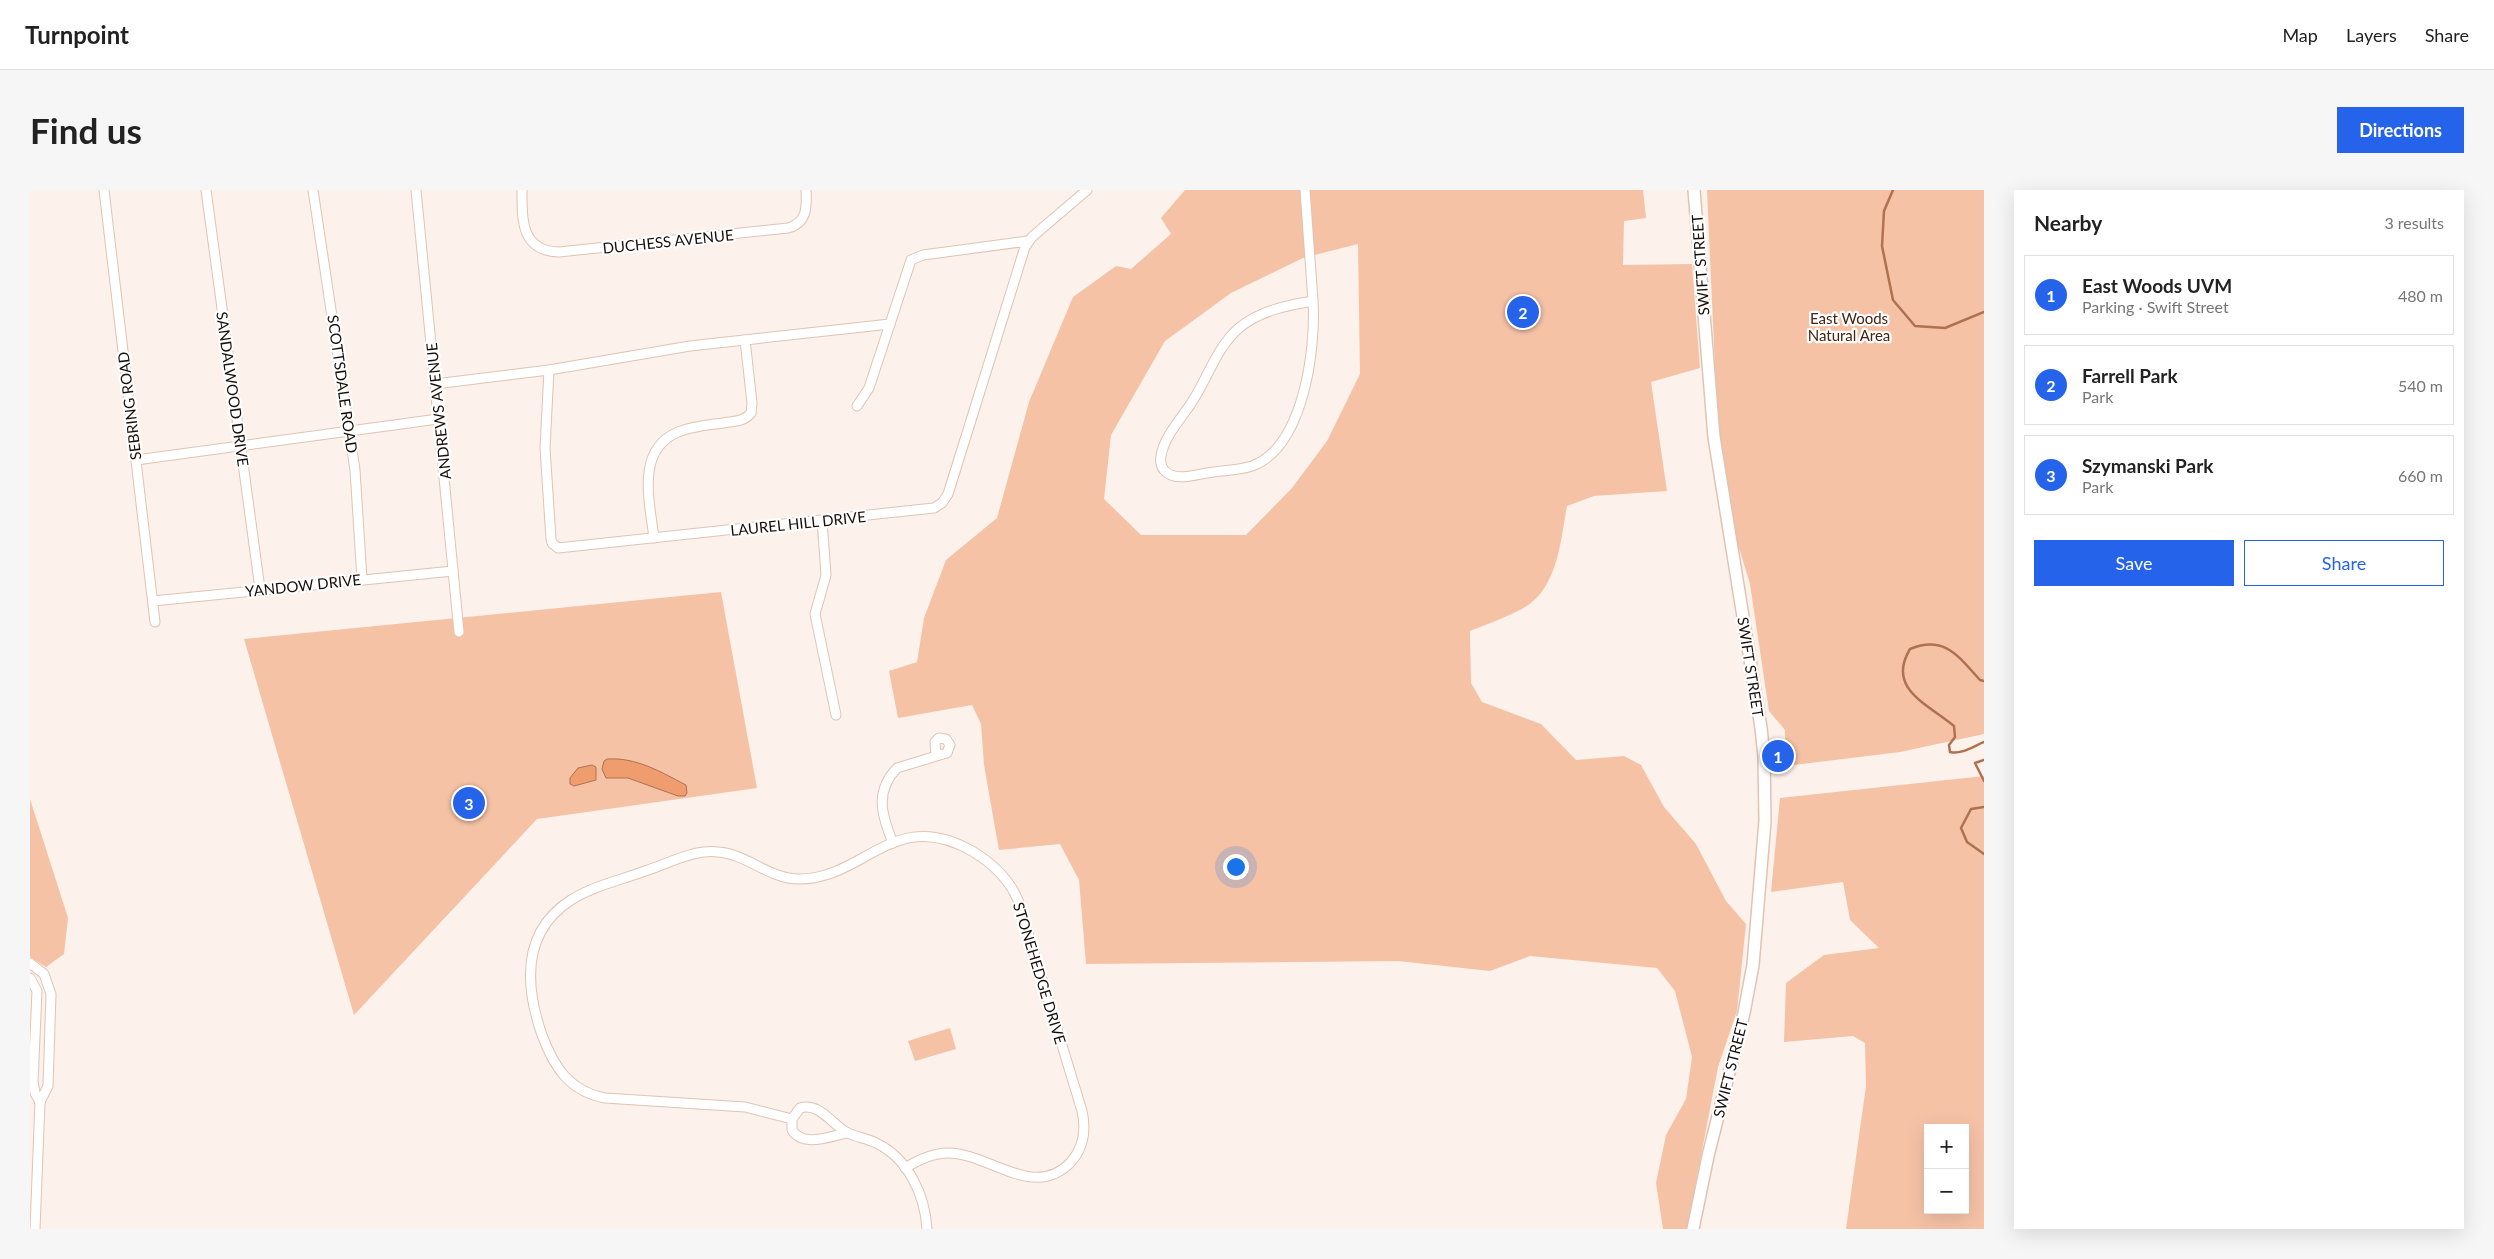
<!DOCTYPE html>
<meta charset="utf-8">
<style>
:root{--surface:#fff;--page:#f6f6f6;--text:#222;--muted:#767676;--line:#e0e0e0;--accent:#2563eb}
body{margin:0;font-family:Lato,sans-serif;background:var(--page);color:var(--text)}
.controls{position:absolute;right:15px;bottom:15px;display:grid;overflow:hidden;border-radius:0px;box-shadow:0 5px 20px #0002}
.controls button{width:45px;height:45px;display:grid;place-items:center;padding:0;border:0;border-bottom:1px solid var(--line);background:var(--surface);color:var(--text);font:25px sans-serif}
.you{position:absolute;left:1205px;top:676px;width:18px;height:18px;margin:-12px;border:4px solid #fff;border-radius:50%;background:#1a73e8;box-shadow:0 0 0 8px #1a73e833}
.badge{display:grid;place-items:center;width:32px;height:32px;border-radius:50%;background:var(--accent);color:#fff;font-size:16px;font-weight:700}
.pin{position:absolute;translate:-50% -50%;border:2px solid #fff;box-shadow:0 1px 5px #0006}
.list{margin:0;padding:0;list-style:none}
h2{display:flex;justify-content:space-between;align-items:center;height:65px;margin:0;padding:0 20px;font-size:21px}
h2 small{font-size:16px;font-weight:400;color:var(--muted)}
.list li{display:grid;grid-template-columns:32px 1fr auto;gap:15px;align-items:center;box-sizing:border-box;height:80px;margin:0 10px 10px;padding:0 10px;border:1px solid var(--line);border-radius:0px}
.list b{display:block;font-size:19px;white-space:nowrap}
.list p{margin:0;font-size:16px;white-space:nowrap;color:var(--muted)}
.list em{font-size:16px;font-style:normal;color:var(--muted)}
.actions{display:flex;gap:10px;padding:15px 20px}
.actions a{flex:1;padding:11px 0;border:1px solid var(--accent);border-radius:0px;text-align:center;font-size:18px;color:var(--accent)}
.actions .main{background:var(--accent);color:#fff}
.map{position:relative;flex:none;width:1954px;height:1039px;overflow:hidden;border-radius:0px}
header{display:flex;align-items:center;gap:30px;box-sizing:border-box;height:70px;padding:0 25px;background:var(--surface);border-bottom:1px solid var(--line)}
header strong{font-size:24px}
nav{display:flex;gap:28px;margin-inline-start:auto;font-size:18px}
.intro{display:flex;align-items:center;justify-content:space-between;box-sizing:border-box;height:120px;padding:0 30px}
h1{margin:0;font-size:35px}
.button{padding:12px 22px;border-radius:0px;background:var(--accent);color:#fff;font-size:18px;font-weight:700}
main{display:flex;gap:30px;padding:0 30px}
aside{flex:1;background:var(--surface);border-radius:0px;box-shadow:0 5px 20px #0002}
.map>svg:first-child{display:block}
</style>
<header>
<strong>Turnpoint</strong>
<nav><a>Map</a><a>Layers</a><a>Share</a></nav>
</header>
<div class="intro"><h1>Find us</h1><a class="button">Directions</a></div>
<main>
<div class="map">
<svg width="1954" height="1039" viewBox="0 0 1954 1039">
<rect width="100%" height="100%" fill="#fcf1eb"/>
<g fill="#f5c2a6" fill-rule="evenodd">
<path d="M1155,0H1613L1616,28L1594,31L1593,75L1662,74L1670,178L1621,192L1637,301L1564,306L1537,316C1530,353 1528,401 1490,420C1474,428 1457,434 1440,441L1441,493L1452,512L1511,534L1546,570L1594,566L1611,575L1634,617L1666,654L1696,711L1716,734L1707,821L1688,877L1657,1039H1633L1626,993L1636,945L1656,909L1662,867L1645,801L1627,778L1500,766L1460,781L1368,771L1056,774L1049,690L1030,654L969,660L954,575L951,534L942,515L868,528L859,481L887,472L894,428L916,370L967,328L999,212L1043,107L1086,76L1101,79L1141,44L1131,28ZM1328,54L1330,184L1297,251L1262,298L1216,345H1111L1074,309L1081,245L1135,151L1201,103L1273,68Z"/>
<polygon points="1677,0 1954,0 1954,544 1870,562 1756,576 1755,540 1739,521 1720,394 1699,325 1688,245"/>
<polygon points="691,402 727,598 507,629 324,825 214,449"/>
<path d="M1954,586V1039H1816L1836,896L1835,853L1823,846L1754,852L1756,793L1794,765L1849,758L1820,730L1813,692L1741,702L1750,608ZM1898,938H1935V1020H1898Z"/>
<polygon points="0,609 38,728 34,764 16,777 0,767"/>
<polygon points="920,838 926,859 885,871 878,851"/>
</g>
<g fill="#ef9d6e" stroke="#ae7250">
<path d="M577,569C606,567 631,582 656,595L657,603L655,606H648L598,588H576L572,579L574,571Z"/>
<polygon points="562,575 566,577 566,590 544,596 540,594 540,588 548,578"/>
</g>
<g fill="none" stroke-linecap="round" stroke-linejoin="round">
<g stroke="#ae7250" stroke-width="2.5">
<polyline points="1863,0 1854,21 1852,56 1863,110 1885,136 1915,138 1954,122"/>
<path d="M1954,491L1950,490C1928,466 1915,445 1880,459C1856,499 1898,514 1924,536L1925,547L1919,555L1920,562C1931,565 1944,556 1954,552"/>
<polyline points="1954,570 1945,573 1954,591"/>
<polyline points="1954,617 1941,619 1931,638 1937,652 1954,664"/>
</g>
<g stroke="#dfc4b4" stroke-width="11">
<g id="minor">
<polyline points="74,0 125,432"/>
<polyline points="176,0 230,399"/>
<polyline points="283,0 325,280 332,389"/>
<polyline points="386,0 429,442"/>
<path d="M492,0C492,30 491,61 529,62L758,38C777,33 777,17 776,0"/>
<polyline points="1275,0 1283,111"/>
<path d="M1283,111C1286,158 1274,257 1222,276C1207,281 1192,280 1177,283C1164,285 1144,292 1134,280C1131,277 1130,270 1131,266C1134,245 1155,225 1165,207C1179,184 1188,156 1209,138C1229,121 1258,115 1283,111Z"/>
<polyline points="519,180 515,258 521,349 522,353 528,358 904,318 912,313 918,304 995,57 1002,47 1057,0"/>
<polyline points="405,194 519,180 660,156 860,134"/>
<polyline points="827,216 839,198 881,70 893,65 998,51"/>
<polyline points="106,270 408,229"/>
<polyline points="792,330 796,385 785,424 806,525"/>
<path d="M624,348C620,313 605,260 648,242C662,236 678,235 693,233C703,231 714,232 721,223L722,213L715,150"/>
<polyline points="123,411 423,381"/>
<path d="M863,653C852,626 844,602 867,578L913,564L917,563L920,555L916,549L909,548L905,552L906,566"/>
<polyline points="0,773 14,784 21,804 18,896 10,912"/>
<polyline points="0,788 7,801 3,892 5,903 10,912"/>
<path d="M762,929L715,917L575,908C539,901 524,877 512,845C495,796 491,742 541,710C563,696 591,690 615,681C637,674 664,659 688,662C717,664 739,689 769,689C835,689 864,616 942,661C962,673 979,689 988,710L1052,921C1056,939 1054,957 1041,972C1004,1011 959,963 918,963C902,963 888,970 875,978"/>
<path d="M817,943C800,946 773,958 762,940V929L770,918C789,912 802,934 816,942C825,947 836,948 846,953C878,968 895,1005 897,1039"/>
<polyline points="5,1039 10,912"/>
</g>
</g>
<g stroke="#dfc4b4" stroke-width="14">
<polyline id="tertiary" points="1663,1039 1678,966 1714,823 1723,775 1735,631 1734,566 1731,538 1684,247 1664,0"/>
</g>
<use href="#minor" stroke="#fff" stroke-width="9"/>
<use href="#tertiary" stroke="#fff" stroke-width="11"/>
</g>
<g text-anchor="middle" dominant-baseline="central" stroke-width="4.5" stroke-linejoin="round" paint-order="stroke">
<g font-size="15" fill="#180e09" stroke="#fff">
<text transform="translate(638 51) rotate(-6)">DUCHESS AVENUE</text>
<text transform="translate(1670 75) rotate(-94)">SWIFT STREET</text>
<text transform="translate(313 194) rotate(82)">SCOTTSDALE ROAD</text>
<text transform="translate(203 199) rotate(82)">SANDALWOOD DRIVE</text>
<text transform="translate(99 216) rotate(-97)">SEBRING ROAD</text>
<text transform="translate(408 221) rotate(-96)">ANDREWS AVENUE</text>
<text transform="translate(768 333) rotate(-6)">LAUREL HILL DRIVE</text>
<text transform="translate(273 395) rotate(-6)">YANDOW DRIVE</text>
<text transform="translate(1721 477) rotate(81)">SWIFT STREET</text>
<text transform="translate(1010 783) rotate(73)">STONEHEDGE DRIVE</text>
<text transform="translate(1700 878) rotate(-76)">SWIFT STREET</text>
</g>
<g font-size="15" fill="#44230f" stroke="#fff">
<text x="1819" y="128">East Woods<tspan x="1819" dy="17">Natural Area</tspan></text>
</g>
</g>
</svg>
<div class="controls">
<button>+</button>
<button>−</button>
</div>
<div class="you"></div>
<div class="pin badge" style="left:1748px;top:566px">1</div>
<div class="pin badge" style="left:1493px;top:122px">2</div>
<div class="pin badge" style="left:439px;top:613px">3</div>
</div>
<aside>
<h2>Nearby<small>3 results</small></h2>
<ul class="list">
<li><span class="badge">1</span><div><b>East Woods UVM</b><p>Parking · Swift Street</p></div><em>480 m</em></li>
<li><span class="badge">2</span><div><b>Farrell Park</b><p>Park</p></div><em>540 m</em></li>
<li><span class="badge">3</span><div><b>Szymanski Park</b><p>Park</p></div><em>660 m</em></li>
</ul>
<div class="actions"><a class="main">Save</a><a>Share</a></div>
</aside>
</main>
